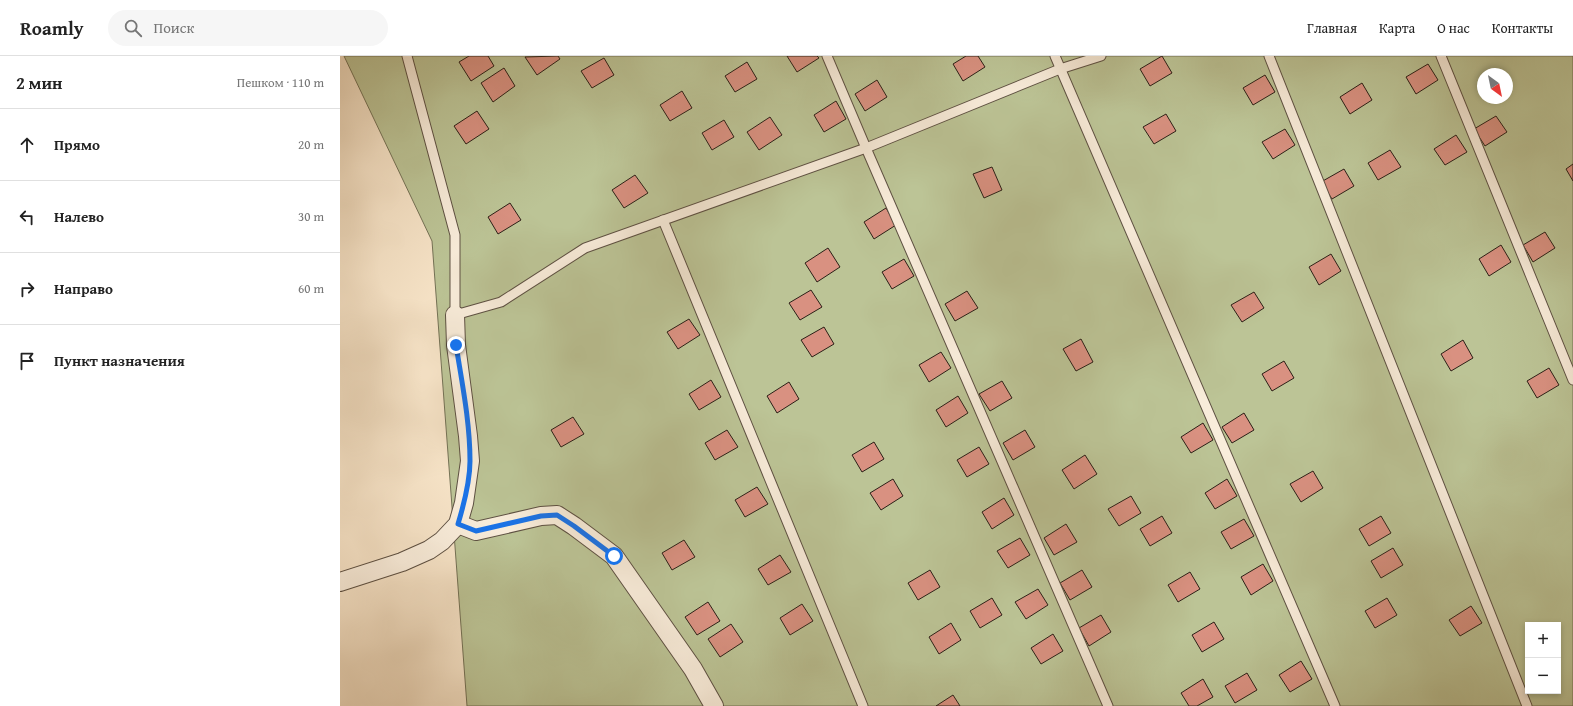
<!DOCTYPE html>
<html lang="ru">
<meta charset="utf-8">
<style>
:root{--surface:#fff;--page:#f6f6f6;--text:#222;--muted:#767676;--line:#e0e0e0}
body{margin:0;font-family:"Gentium Book Plus",serif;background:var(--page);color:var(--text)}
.controls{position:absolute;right:12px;bottom:12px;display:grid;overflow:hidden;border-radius:0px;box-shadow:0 2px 6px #0003}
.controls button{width:36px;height:36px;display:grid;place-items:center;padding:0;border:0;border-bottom:1px solid var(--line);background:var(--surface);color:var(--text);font:20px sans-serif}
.compass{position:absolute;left:1137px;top:12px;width:36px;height:36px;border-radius:50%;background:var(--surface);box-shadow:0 2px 6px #0003;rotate:147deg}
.stop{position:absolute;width:12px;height:12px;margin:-9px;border:3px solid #1a73e8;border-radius:50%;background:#fff}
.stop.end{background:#1a73e8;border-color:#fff;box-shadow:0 1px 4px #0008}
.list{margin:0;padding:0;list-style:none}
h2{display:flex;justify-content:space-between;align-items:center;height:52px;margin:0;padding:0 16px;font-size:17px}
h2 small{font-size:13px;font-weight:400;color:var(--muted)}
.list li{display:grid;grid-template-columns:26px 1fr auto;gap:12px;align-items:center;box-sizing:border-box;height:72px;padding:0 16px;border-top:1px solid var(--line)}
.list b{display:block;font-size:15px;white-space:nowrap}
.list em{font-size:13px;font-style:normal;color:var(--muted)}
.icon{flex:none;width:22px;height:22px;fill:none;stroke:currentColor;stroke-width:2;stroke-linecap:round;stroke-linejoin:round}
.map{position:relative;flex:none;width:1233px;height:650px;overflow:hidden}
header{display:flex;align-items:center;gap:24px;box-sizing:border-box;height:56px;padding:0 20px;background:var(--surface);border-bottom:1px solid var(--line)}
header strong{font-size:19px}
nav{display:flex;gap:22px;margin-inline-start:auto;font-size:14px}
.search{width:280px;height:36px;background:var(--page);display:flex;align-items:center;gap:10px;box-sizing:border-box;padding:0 14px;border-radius:22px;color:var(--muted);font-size:15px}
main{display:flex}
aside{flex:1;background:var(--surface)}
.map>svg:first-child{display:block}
</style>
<header>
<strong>Roamly</strong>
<div class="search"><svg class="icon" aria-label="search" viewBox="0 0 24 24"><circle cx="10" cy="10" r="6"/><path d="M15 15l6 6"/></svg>Поиск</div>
<nav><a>Главная</a><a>Карта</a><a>О нас</a><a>Контакты</a></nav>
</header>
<main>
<aside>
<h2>2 мин<small>Пешком · 110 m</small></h2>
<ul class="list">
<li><svg class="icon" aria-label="ahead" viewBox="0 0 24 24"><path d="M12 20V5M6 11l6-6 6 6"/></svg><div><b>Прямо</b></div><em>20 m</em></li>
<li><svg class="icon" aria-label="left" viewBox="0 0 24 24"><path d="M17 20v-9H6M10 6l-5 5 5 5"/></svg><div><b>Налево</b></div><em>30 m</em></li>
<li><svg class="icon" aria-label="right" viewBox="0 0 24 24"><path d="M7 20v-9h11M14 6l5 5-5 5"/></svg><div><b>Направо</b></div><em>60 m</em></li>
<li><svg class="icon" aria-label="arrive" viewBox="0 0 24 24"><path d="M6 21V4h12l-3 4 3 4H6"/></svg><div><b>Пункт назначения</b></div></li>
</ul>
</aside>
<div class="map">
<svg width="1233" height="650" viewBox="0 0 1233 650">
<rect width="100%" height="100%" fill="#f6e3c7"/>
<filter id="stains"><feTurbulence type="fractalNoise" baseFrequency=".005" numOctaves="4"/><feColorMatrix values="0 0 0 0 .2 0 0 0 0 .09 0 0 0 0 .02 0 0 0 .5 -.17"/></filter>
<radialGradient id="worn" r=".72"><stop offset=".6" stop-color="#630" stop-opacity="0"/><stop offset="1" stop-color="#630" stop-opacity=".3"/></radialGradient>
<path fill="#bcc496" stroke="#747256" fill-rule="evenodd" d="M4,0H1233V650H127L92,185ZM1143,18H1167V42H1143ZM1188,569H1218V635H1188Z"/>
<g fill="#d99181" stroke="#2b2017">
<polygon points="129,0 148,0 154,10 131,25 119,6"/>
<polygon points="218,0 220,3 197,19 185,1"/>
<polygon points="447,0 477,0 479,2 457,16"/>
<polygon points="626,0 638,0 645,11 623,25 613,8"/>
<polygon points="822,0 832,17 810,30 800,13"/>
<polygon points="264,2 274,19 252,32 241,15"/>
<polygon points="407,6 417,23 395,36 385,20"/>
<polygon points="1088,8 1098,24 1076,38 1066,21"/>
<polygon points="164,12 175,30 153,46 141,27"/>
<polygon points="925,19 935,36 913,49 903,32"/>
<polygon points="537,24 547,41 525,55 515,38"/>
<polygon points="1022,27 1032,44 1010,58 1000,41"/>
<polygon points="342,35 352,52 330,65 320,49"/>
<polygon points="496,45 506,63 484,76 474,59"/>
<polygon points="137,55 149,73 126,88 114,70"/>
<polygon points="826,58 836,75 814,88 803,71"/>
<polygon points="1156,60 1167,76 1145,90 1134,73"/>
<polygon points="430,61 442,79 419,94 407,76"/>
<polygon points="384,64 394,81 372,94 362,77"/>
<polygon points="945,73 955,89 933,103 922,86"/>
<polygon points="1116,79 1127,96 1105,109 1094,93"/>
<polygon points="1050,94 1061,111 1038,124 1028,107"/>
<polygon points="1233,108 1233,125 1226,113"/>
<polygon points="652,111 662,134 644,142 633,118"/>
<polygon points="1004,113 1014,130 992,143 981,126"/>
<polygon points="295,119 308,137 284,152 272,134"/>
<polygon points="170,147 181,164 158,178 148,161"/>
<polygon points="546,152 556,169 534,183 524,166"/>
<polygon points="1205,176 1215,192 1193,206 1183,189"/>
<polygon points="1161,189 1171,206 1149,220 1139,203"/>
<polygon points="488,192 500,211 477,226 465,207"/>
<polygon points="991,198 1001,215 979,229 969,211"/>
<polygon points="564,203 574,220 552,233 542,216"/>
<polygon points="471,234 482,251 460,264 449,247"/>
<polygon points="627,235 638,252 615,265 605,248"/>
<polygon points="914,236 924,252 902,266 891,249"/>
<polygon points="349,263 360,279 338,293 327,276"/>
<polygon points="484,271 494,288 472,301 461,284"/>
<polygon points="741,283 753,306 736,315 723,293"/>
<polygon points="1123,284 1133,302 1111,315 1101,298"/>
<polygon points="601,296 611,312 589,326 579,309"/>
<polygon points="944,305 954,322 932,335 922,318"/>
<polygon points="1209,312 1219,329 1197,342 1187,325"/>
<polygon points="371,324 381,341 359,354 349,338"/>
<polygon points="662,325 672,342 650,355 639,338"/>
<polygon points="449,326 459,343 437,357 427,340"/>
<polygon points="618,340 628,357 606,371 596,354"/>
<polygon points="904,357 914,374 892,387 882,371"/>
<polygon points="233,361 244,378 221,391 211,374"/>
<polygon points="863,367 873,384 851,397 841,381"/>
<polygon points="387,374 398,391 375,404 365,387"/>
<polygon points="685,374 695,391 673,404 663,387"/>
<polygon points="534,386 544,403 522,416 512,399"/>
<polygon points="639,391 649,408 627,421 617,404"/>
<polygon points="745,399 757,418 734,433 722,414"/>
<polygon points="973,415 983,432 961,446 950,428"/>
<polygon points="553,423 563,440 541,454 530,437"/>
<polygon points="887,423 897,440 875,453 865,437"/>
<polygon points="417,431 428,448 405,461 395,444"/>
<polygon points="791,440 801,457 779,470 768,453"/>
<polygon points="664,442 674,459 652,473 642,456"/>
<polygon points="822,460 832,477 810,490 800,473"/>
<polygon points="1041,460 1051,477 1029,490 1019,473"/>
<polygon points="904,463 914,480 891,493 881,476"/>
<polygon points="726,468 737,486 714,499 704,482"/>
<polygon points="680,482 690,499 668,512 657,495"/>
<polygon points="344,484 355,501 332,514 322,497"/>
<polygon points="1053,492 1063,509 1041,522 1031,505"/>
<polygon points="440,499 451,516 428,529 418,513"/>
<polygon points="923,508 933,525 911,539 901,521"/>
<polygon points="590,514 600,531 578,544 568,527"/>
<polygon points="742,514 752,531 730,544 720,527"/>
<polygon points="850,516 860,533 838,546 828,529"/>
<polygon points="698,533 708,549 686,563 675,546"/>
<polygon points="652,542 662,559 640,572 630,555"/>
<polygon points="1047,542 1057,559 1035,572 1025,555"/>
<polygon points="368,546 380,565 357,579 345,561"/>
<polygon points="462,548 473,565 450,579 440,562"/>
<polygon points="1131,550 1142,567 1120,580 1109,564"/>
<polygon points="761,559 771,576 749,590 739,572"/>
<polygon points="874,566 884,583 862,596 852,579"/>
<polygon points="611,567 621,584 599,598 589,581"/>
<polygon points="391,568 403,586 380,601 368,583"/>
<polygon points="713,578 723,595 701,608 691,592"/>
<polygon points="961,605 972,623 950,636 939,619"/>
<polygon points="907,617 917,634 895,647 885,630"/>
<polygon points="863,623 873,641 857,650 849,650 841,637"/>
<polygon points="613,639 620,650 596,650"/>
</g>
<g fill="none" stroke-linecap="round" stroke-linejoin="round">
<g stroke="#5e5143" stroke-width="11">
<g id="lane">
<polyline points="67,0 115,179 115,259 161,246 245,192 526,92 720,13 761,0"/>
<polyline points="487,0 526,92 768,650"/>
<polyline points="715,0 995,650"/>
<polyline points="929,0 1187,650"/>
<polyline points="1101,0 1233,324"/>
<polyline points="323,164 523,650"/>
</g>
</g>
<g stroke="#5e5143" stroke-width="20">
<g id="street">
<polyline points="118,468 136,475 201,460 217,459 234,470 274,500 353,613 374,650"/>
<polyline points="0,526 62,506 89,494 102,485 118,468 124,447 130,405 128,380 116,289 115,259"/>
</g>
</g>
<use href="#lane" stroke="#f9eddb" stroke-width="9"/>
<use href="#street" stroke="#f9eddb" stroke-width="18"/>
</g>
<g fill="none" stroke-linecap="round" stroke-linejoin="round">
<path stroke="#1a73e8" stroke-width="5" d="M116,289C122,327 130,366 130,405C130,426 124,448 118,468L136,475L201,460L217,459L234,470L274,500"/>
</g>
<rect width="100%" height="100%" filter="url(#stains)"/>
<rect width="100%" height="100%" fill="url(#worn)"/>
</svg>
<div class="controls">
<button>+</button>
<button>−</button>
</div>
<svg class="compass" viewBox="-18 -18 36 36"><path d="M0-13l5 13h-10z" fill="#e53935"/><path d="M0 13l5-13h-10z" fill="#767676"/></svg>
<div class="stop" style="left:274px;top:500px"></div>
<div class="stop end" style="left:116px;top:289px"></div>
</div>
</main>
